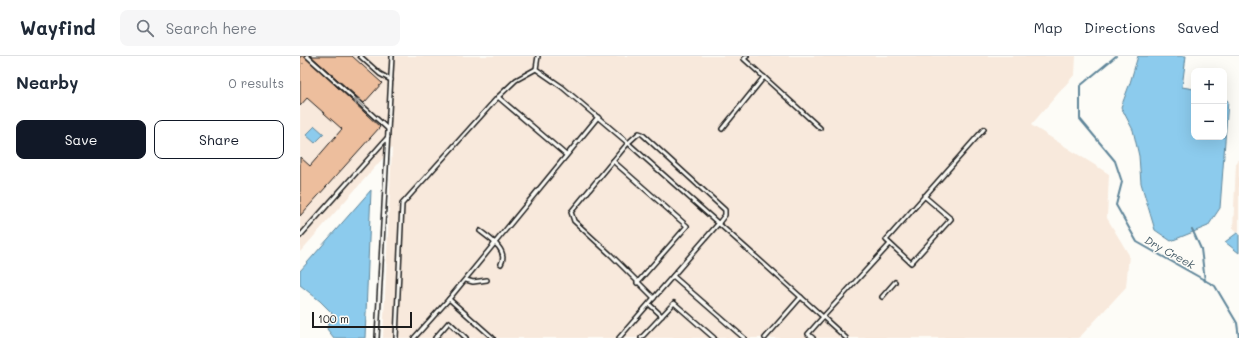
<!DOCTYPE html>
<meta charset="utf-8">
<style>
:root{--surface:#fff;--page:#f6f6f7;--text:#1f2937;--muted:#747a83;--line:#e0e1e3;--accent:#111827}
body{margin:0;font-family:Mali,sans-serif;background:var(--page);color:var(--text)}
.controls{position:absolute;right:12px;top:12px;display:grid;overflow:hidden;border-radius:8px;box-shadow:0 4px 16px #0002}
.controls button{width:36px;height:36px;display:grid;place-items:center;padding:0;border:0;border-bottom:1px solid var(--line);background:var(--surface);color:var(--text);font:20px sans-serif}
.scale{position:absolute;left:12px;bottom:10px;width:100px;box-sizing:border-box;padding-left:4px;border:2px solid #1c1c1c;border-top:0;font-size:11px;line-height:14px;white-space:nowrap;color:#1c1c1c;-webkit-text-stroke:3px #fdfcf7;paint-order:stroke}
.list{margin:0;padding:0;list-style:none}
h2{display:flex;justify-content:space-between;align-items:center;height:52px;margin:0;padding:0 16px;font-size:17px}
h2 small{font-size:13px;font-weight:400;color:var(--muted)}
.actions{display:flex;gap:8px;padding:12px 16px}
.actions a{flex:1;padding:9px 0;border:1px solid var(--accent);border-radius:8px;text-align:center;font-size:14px;color:var(--accent)}
.actions .main{background:var(--accent);color:#fff}
.icon{flex:none;width:22px;height:22px;fill:none;stroke:currentColor;stroke-width:2;stroke-linecap:round;stroke-linejoin:round}
.map{position:relative;flex:none;width:939px;height:282px;overflow:hidden}
header{display:flex;align-items:center;gap:24px;box-sizing:border-box;height:56px;padding:0 20px;background:var(--surface);border-bottom:1px solid var(--line)}
header strong{font-size:19px}
nav{display:flex;gap:22px;margin-inline-start:auto;font-size:14px}
.search{width:280px;height:36px;background:var(--page);display:flex;align-items:center;gap:10px;box-sizing:border-box;padding:0 14px;border-radius:8px;color:var(--muted);font-size:15px}
main{display:flex}
aside{flex:1;background:var(--surface)}
.map>svg:first-child{display:block}
</style>
<header>
<strong>Wayfind</strong>
<div class="search"><svg class="icon" aria-label="search" viewBox="0 0 24 24"><circle cx="10" cy="10" r="6"/><path d="M15 15l6 6"/></svg>Search here</div>
<nav><a>Map</a><a>Directions</a><a>Saved</a></nav>
</header>
<main>
<aside>
<h2>Nearby<small>0 results</small></h2>
<ul class="list">
</ul>
<div class="actions"><a class="main">Save</a><a>Share</a></div>
</aside>
<div class="map">
<svg width="939" height="282" viewBox="0 0 939 282">
<rect width="100%" height="100%" fill="#fdfcf7"/>
<filter id="ink" filterUnits="userSpaceOnUse"><feTurbulence type="fractalNoise" baseFrequency=".025" numOctaves="2"/><feDisplacementMap in="SourceGraphic" scale="8" xChannelSelector="R" yChannelSelector="G"/><feConvolveMatrix kernelMatrix="1 2 1 2 8 2 1 2 1" color-interpolation-filters="sRGB"/></filter>
<g filter="url(#ink)">
<g fill="#f8e9dc">
<polygon points="0,0 776,0 775,18 731,69 809,118 807,162 829,199 826,231 779,282 83,282 92,92 0,196"/>
<polygon points="939,103 939,176 933,173 936,108"/>
</g>
<g fill="#8ccbed" stroke="#5f8599">
<polygon points="838,0 886,0 882,31 894,33 894,81 924,81 924,42 928,45 920,152 908,170 871,185 855,174 841,127 839,100 833,74 821,51 830,27"/>
<polygon points="15,70 24,78 15,87 6,79"/>
<polygon points="71,134 65,282 34,282 27,273 32,257 20,245 0,229 0,215"/>
<polygon points="937,177 939,178 939,197 925,186"/>
</g>
<g fill="none" stroke-linecap="round" stroke-linejoin="round">
<g stroke="#5f8599" stroke-width="2">
<polyline points="816,0 780,30 780,63 815,105 822,126 816,149 837,186 915,230 937,267 939,282"/>
<polyline points="892,173 901,193 905,225"/>
</g>
</g>
<g fill="#edbe9d" stroke="#1c1c1c">
<polygon points="0,0 4,0 80,71 0,160 0,101 10,110 42,73 7,42 0,50"/>
<polygon points="11,0 52,0 82,27 64,47"/>
</g>
<g fill="none" stroke-linecap="round" stroke-linejoin="round">
<g stroke="#1c1c1c" stroke-width="6">
<g id="lane">
<polyline points="7,0 88,73"/>
<polyline points="60,0 80,18 91,24"/>
<polyline points="238,0 236,13 262,31 328,87 271,156 274,165 311,199 354,242"/>
<polyline points="447,0 444,3 520,72"/>
<polyline points="198,41 266,99"/>
<polyline points="422,73 464,21"/>
<polyline points="313,105 387,170 337,227"/>
<polyline points="624,140 651,163 611,207 586,184 684,73"/>
<path d="M180,175C189,182 209,194 201,208"/>
<polyline points="0,180 88,81"/>
<polyline points="373,220 444,282"/>
<polyline points="166,224 173,226 187,224"/>
<polyline points="582,241 595,226"/>
<polyline points="149,243 298,61"/>
<polyline points="349,248 362,260"/>
<polyline points="77,282 92,0"/>
<polyline points="96,282 102,148 198,41 216,24 236,13"/>
<polyline points="114,282 149,243 193,282"/>
<polyline points="135,282 149,266 166,282"/>
<path d="M319,282L418,168L425,159V154L342,78L339,77L328,87C393,145 459,203 523,261L508,278L513,282"/>
<polyline points="341,282 374,247 414,282"/>
<polyline points="465,282 501,241"/>
<polyline points="546,282 523,261 590,188"/>
</g>
</g>
<polyline stroke="#1c1c1c" stroke-width="1" stroke-dasharray="1 3" stroke-linecap="butt" points="0,11 5,5"/>
<use href="#lane" stroke="#fdfcf7" stroke-width="3"/>
</g>
<defs><path id="oneway-shaft" d="M-6 0H5M1.5-3L5.5 0L1.5 3" fill="none" stroke-width="1.6" stroke-linecap="round" stroke-linejoin="round"/></defs>
<use stroke="#989794" href="#oneway-shaft" transform="translate(59 47) rotate(-138)"/>
</g>
<g text-anchor="middle" dominant-baseline="central" stroke-width="3" stroke-linejoin="round" paint-order="stroke">
<g font-size="11" font-style="italic" fill="#435965" stroke="#fdfcf7">
<text transform="translate(870 196) rotate(29)">Dry Creek</text>
</g>
</g>
</svg>
<div class="controls">
<button>+</button>
<button>−</button>
</div>
<div class="scale">100 m</div>
</div>
</main>
